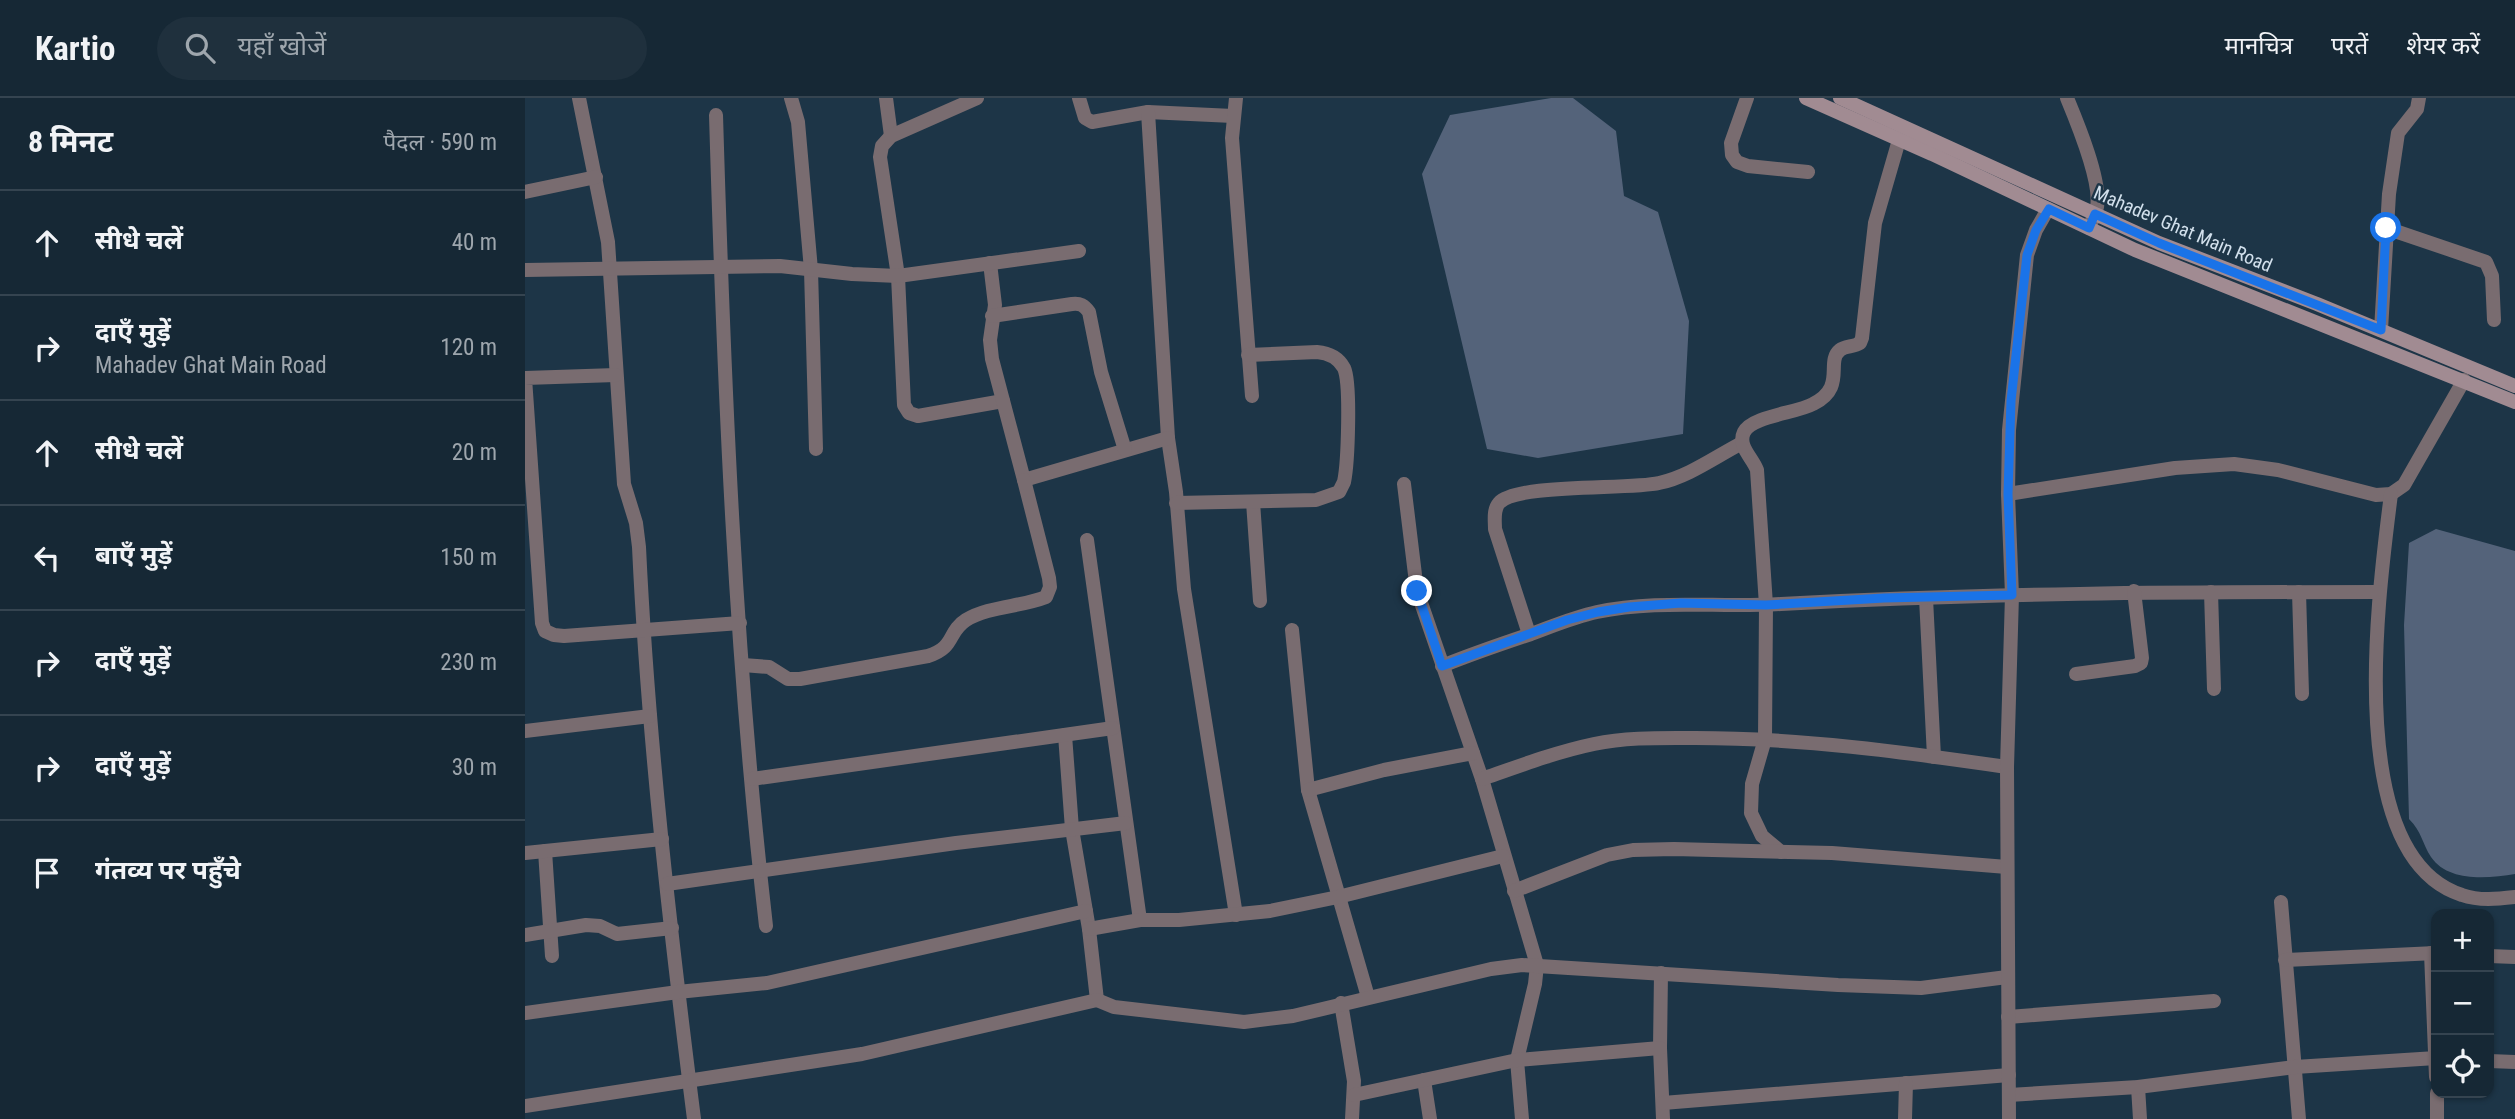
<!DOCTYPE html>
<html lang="hi">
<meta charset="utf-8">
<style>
:root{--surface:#162835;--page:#1f303d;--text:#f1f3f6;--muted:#9ea6ad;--line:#354450}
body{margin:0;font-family:"Roboto Condensed","Noto Sans Devanagari",sans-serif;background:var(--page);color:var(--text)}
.controls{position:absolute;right:21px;bottom:21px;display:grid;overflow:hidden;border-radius:14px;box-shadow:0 2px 5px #0004}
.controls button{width:63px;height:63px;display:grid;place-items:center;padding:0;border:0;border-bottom:2px solid var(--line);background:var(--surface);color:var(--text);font:35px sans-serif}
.stop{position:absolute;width:21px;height:21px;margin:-16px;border:5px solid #1a73e8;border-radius:50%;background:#fff}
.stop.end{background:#1a73e8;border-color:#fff;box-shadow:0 2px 7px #0008}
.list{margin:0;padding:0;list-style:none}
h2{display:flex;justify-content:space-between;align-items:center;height:91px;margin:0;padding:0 28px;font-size:30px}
h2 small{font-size:23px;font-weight:400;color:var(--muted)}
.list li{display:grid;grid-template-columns:46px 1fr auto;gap:21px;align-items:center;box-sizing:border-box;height:105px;padding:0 28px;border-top:2px solid var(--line)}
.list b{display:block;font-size:26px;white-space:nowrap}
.list p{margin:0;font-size:23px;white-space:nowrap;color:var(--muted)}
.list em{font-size:23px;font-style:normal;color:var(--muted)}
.icon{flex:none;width:38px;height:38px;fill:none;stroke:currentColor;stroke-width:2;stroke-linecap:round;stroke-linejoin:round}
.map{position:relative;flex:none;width:1990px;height:1021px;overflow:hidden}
header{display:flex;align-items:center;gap:42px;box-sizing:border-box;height:98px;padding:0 35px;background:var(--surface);border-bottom:2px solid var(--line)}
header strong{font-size:33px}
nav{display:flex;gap:38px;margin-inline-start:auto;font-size:24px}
.search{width:490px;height:63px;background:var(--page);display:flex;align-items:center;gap:18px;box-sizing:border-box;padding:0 24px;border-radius:38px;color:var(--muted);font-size:26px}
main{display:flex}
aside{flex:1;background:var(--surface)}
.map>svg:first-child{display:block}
</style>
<header>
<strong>Kartio</strong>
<div class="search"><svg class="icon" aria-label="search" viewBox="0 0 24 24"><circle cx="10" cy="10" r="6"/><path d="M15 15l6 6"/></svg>यहाँ खोजें</div>
<nav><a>मानचित्र</a><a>परतें</a><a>शेयर करें</a></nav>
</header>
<main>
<aside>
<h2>8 मिनट<small>पैदल · 590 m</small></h2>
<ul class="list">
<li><svg class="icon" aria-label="ahead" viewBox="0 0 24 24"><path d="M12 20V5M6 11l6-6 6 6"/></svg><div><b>सीधे चलें</b></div><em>40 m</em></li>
<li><svg class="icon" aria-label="right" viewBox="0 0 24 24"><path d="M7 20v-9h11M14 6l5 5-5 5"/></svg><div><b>दाएँ मुड़ें</b><p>Mahadev Ghat Main Road</p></div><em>120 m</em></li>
<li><svg class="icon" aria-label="ahead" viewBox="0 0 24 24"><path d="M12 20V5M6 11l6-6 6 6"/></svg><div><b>सीधे चलें</b></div><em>20 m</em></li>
<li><svg class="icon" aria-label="left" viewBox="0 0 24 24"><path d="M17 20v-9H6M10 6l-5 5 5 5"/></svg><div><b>बाएँ मुड़ें</b></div><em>150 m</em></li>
<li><svg class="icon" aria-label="right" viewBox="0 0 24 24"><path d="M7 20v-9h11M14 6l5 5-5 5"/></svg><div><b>दाएँ मुड़ें</b></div><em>230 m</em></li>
<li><svg class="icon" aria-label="right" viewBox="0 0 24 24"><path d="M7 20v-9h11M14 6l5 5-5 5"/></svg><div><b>दाएँ मुड़ें</b></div><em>30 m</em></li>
<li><svg class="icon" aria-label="arrive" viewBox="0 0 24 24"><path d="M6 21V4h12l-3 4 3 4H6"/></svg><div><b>गंतव्य पर पहुँचे</b></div></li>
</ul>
</aside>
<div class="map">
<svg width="1990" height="1021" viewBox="0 0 1990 1021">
<rect width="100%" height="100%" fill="#1d3547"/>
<g fill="#54637a">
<polygon points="1026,0 1048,0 1091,33 1099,98 1133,114 1164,223 1158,336 1013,360 962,351 897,76 925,17"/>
<path d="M1911,431L1990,453V776C1964,780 1924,785 1906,759C1897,745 1897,734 1884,721L1879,527L1884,445Z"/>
</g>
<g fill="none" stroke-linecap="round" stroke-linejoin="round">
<g stroke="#796c70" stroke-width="14">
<path d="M54,0L83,144L99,386L111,425L114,449C123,640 145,831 169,1021"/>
<polyline points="266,0 273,24 286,172 291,351"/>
<polyline points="361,0 366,38"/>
<polyline points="452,0 366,38 357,48 355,59 373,178 379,307 384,315 393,318 478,303"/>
<polyline points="554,0 560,20 567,24 623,14 708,18"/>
<polyline points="711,0 707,40 727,298"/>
<polyline points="1222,0 1206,45 1207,57 1212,64 1223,68 1283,74"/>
<path d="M1542,0C1552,24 1577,84 1572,109C1570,116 1567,123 1564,130"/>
<polyline points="623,14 643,340 651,394 659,491 711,817"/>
<path d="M191,17C199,287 210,559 241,828"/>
<polyline points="0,94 71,79"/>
<polyline points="1861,130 1961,164 1967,178 1969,222"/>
<polyline points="465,165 470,207 465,242 467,261 499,382 643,340"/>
<polyline points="0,172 255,168 327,176 373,178 554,153"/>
<path d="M467,218L547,206C555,205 559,207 564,214L576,274L600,352"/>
<polyline points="1856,232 1864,96 1873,35 1892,11 1894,0"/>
<polyline points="91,277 0,280 17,525 20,533 29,537 39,538 215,525"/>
<polyline points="879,386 892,493 957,681 1012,867 1010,886 992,962 997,1021"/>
<polyline points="1483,396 1650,370 1709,366 1753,372 1851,397 1866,396 1879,387 1939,282"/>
<path d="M1866,396C1854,492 1816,758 1937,797C1954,803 1973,801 1990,799"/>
<polyline points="728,404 735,503"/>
<path d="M651,405L791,402L814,394L819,384C823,365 826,285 819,270C813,259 804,255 792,254L723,257"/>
<polyline points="562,442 615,822"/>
<polyline points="1686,494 1689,591"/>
<polyline points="1774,494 1777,596"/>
<polyline points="1401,500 1409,659"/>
<polyline points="767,532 783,692 843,899"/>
<path d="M1004,536L970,431C970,423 968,412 974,405C991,385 1105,392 1134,385C1163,379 1190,359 1217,345"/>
<path d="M218,567L244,569L263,581H275L403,558C431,549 422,534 441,522C464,508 496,509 521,499L525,489L524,480L499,382"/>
<path d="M917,568C947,556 976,546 1006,536C1028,528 1049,519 1072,514C1133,501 1194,510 1256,506C1455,495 1654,494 1853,494"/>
<polyline points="1551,576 1610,568 1616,565 1617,560 1609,493"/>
<polyline points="0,633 125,618"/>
<polyline points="540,637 547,731 564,831 572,902"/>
<polyline points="227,681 588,630"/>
<path d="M957,681C994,668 1031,654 1069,646C1102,639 1136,640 1170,640C1275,640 1378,654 1482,669"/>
<polyline points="783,692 859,672 948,655"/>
<polyline points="20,753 27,858"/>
<path d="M1256,754L1237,738L1226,715L1227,686L1240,641L1241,507L1232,372C1228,360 1212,348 1219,334C1227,318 1272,315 1288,306C1322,289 1300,264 1315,252C1320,248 1329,249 1335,245L1337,240L1350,125L1374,42"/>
<polyline points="0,755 137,741"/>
<polyline points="142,786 431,745 601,725"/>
<polyline points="989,793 1082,757 1108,752 1149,751 1307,755 1482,769"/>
<polyline points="1756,804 1774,1021"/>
<polyline points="564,831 615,822 654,822 745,813 813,799 978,758"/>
<polyline points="0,837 61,827 75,828 92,836 147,830"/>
<polyline points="1906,855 1911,979"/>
<polyline points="1964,858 1990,859"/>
<polyline points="1760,862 1911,855"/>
<polyline points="1136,875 1135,950 1138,1021"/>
<polyline points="816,905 829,983 827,1021"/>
<polyline points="0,915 153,894 242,885 561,813"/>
<polyline points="1483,919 1689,903"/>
<polyline points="1964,963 1990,964"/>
<polyline points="899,982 905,1021"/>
<polyline points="1613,989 1615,1021"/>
<polyline points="1912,995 1912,1021"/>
<polyline points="829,997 992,962 1135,950"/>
<polyline points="1484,997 1613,989 1770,969 1911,960"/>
<polyline points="1138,1005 1484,977"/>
<polyline points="0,1008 337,956 572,902 589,909 719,924 768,918 966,871 997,867 1313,887 1396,890 1482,879"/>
<polyline points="1380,1021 1381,985"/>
<polyline points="1484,1021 1482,669 1487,497 1483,396 1484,332 1502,157 1511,132 1523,111"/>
</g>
<g stroke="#a18b92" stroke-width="14">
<polyline points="1281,0 1407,56 1610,152 1990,304"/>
<polyline points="1315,0 1634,145 1792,206 1990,288"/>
</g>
</g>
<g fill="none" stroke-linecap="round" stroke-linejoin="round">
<polyline stroke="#1a73e8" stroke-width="9" points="892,493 917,568 1042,522 1073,514 1104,509 1156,505 1241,507 1359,500 1487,497 1483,396 1486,303 1502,157 1511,132 1524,111 1564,130 1570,116 1634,145 1856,232 1861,130"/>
</g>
<g text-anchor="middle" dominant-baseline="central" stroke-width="5" stroke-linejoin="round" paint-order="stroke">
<g font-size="19" fill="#d2e0ec" stroke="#1d3547">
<text transform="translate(1658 131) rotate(23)">Mahadev Ghat Main Road</text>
</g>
</g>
</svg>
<div class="controls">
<button>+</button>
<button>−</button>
<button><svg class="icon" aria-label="locate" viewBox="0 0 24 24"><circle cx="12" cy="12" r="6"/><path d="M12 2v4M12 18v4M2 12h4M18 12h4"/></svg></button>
</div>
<div class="stop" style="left:1861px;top:130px"></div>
<div class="stop end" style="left:892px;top:493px"></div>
</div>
</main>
